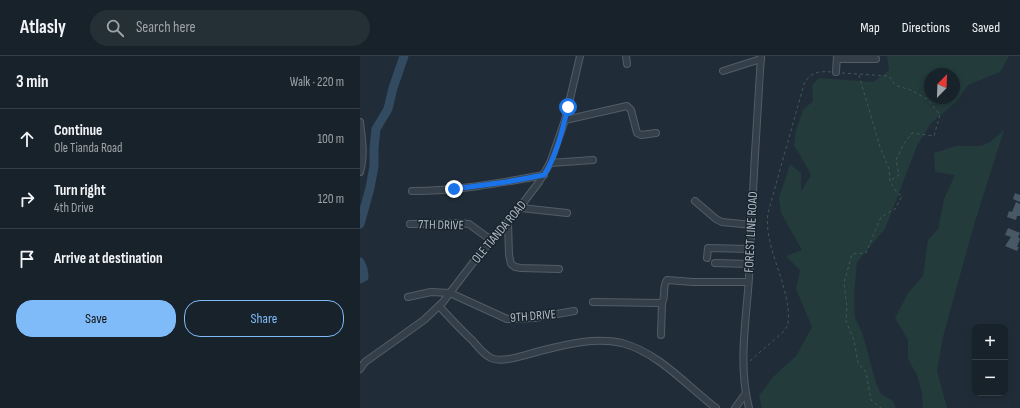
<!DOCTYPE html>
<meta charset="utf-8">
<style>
:root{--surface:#18222a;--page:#252f36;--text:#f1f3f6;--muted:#9fa4a8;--line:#363f47;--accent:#80bbf9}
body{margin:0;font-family:"Sofia Sans Condensed",sans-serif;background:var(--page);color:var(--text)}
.controls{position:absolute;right:12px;bottom:12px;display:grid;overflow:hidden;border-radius:8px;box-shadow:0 2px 6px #0003}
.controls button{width:36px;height:36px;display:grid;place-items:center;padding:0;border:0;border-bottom:1px solid var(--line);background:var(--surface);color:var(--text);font:20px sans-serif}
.compass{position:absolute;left:564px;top:12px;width:36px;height:36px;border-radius:50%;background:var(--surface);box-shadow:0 2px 6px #0003;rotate:23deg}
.stop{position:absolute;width:12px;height:12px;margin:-9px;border:3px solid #1a73e8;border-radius:50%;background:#fff}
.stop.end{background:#1a73e8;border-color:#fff;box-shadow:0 1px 4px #0008}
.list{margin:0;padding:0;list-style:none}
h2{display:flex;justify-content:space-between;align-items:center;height:52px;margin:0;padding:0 16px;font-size:17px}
h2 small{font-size:13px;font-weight:400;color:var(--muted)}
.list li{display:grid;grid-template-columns:26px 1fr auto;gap:12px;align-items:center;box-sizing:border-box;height:60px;padding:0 16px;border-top:1px solid var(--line)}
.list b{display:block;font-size:15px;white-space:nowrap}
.list p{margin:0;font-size:13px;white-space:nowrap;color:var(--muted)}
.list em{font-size:13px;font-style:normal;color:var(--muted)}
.actions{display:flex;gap:8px;padding:12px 16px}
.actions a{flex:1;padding:9px 0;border:1px solid var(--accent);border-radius:16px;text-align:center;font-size:14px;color:var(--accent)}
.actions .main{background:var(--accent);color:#111}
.icon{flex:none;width:22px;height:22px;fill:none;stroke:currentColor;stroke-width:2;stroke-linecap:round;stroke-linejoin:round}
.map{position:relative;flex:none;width:660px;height:352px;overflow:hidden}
header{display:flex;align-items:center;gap:24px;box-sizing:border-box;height:56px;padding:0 20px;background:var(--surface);border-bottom:1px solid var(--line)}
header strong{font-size:19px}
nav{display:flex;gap:22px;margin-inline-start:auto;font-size:14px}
.search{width:280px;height:36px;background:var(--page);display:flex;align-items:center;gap:10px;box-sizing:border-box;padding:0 14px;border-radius:22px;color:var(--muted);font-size:15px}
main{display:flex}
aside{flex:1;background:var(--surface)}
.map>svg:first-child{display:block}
</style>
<header>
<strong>Atlasly</strong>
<div class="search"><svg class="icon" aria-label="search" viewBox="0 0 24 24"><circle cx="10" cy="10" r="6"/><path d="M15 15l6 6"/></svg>Search here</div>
<nav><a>Map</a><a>Directions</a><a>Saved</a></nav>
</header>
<main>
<aside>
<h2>3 min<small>Walk · 220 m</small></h2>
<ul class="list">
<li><svg class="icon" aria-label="ahead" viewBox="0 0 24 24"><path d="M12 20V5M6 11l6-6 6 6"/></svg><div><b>Continue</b><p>Ole Tianda Road</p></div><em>100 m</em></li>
<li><svg class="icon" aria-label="right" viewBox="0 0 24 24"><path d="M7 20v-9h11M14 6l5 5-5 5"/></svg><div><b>Turn right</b><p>4th Drive</p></div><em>120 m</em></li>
<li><svg class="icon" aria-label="arrive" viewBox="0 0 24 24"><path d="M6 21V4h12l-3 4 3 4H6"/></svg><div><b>Arrive at destination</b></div></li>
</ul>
<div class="actions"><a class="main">Save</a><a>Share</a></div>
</aside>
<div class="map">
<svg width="660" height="352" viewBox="0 0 660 352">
<rect width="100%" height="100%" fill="#202d38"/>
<g fill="#233b3b" fill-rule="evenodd">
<path d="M527,0H649L640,16L608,29L596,46L571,67L557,90L525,173L497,206L494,239L495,262L502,276L516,327L521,338L533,345L536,352H402L399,340L413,321L436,300L452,271L436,233L440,214L426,200L442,194L421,157L419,142L430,108L441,117V136L451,119L440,99L434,90L436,74L443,54L453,45L452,29L459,22L513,26L529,14ZM570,18H594V42H570Z"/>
<polygon points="644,74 613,172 583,281 577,315 587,352 563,352 562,337 557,319 548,303 548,284 535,262 548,237 563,220 568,184 578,173 584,143 595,119 575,116 574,97 596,90 621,90 630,86"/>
</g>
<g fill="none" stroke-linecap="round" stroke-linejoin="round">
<g stroke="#334b60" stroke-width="9">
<polyline points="0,168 10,132 14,110 14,92 16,73 28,53 33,32 44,0"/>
<polyline points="0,206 3,213 4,221 0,223"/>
</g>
</g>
<g fill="#485865">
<polygon points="655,137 660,139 660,146 653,143"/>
<polygon points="656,146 660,148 660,160 657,160 656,164 647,161 649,155 652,156"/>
<polygon points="648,172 660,177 658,181 660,183 657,191 659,191 657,195 645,190 651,181 645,179"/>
</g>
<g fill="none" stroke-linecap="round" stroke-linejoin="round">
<g stroke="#515d67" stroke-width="8">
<g id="minor">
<polyline points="266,0 267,8"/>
<polyline points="477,3 516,3"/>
<polyline points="363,15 401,3"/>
<polyline points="476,16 477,0"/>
<polyline points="205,64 267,50 271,54 277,77 281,79 296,77"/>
<path d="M0,66C2,83 5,99 0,116"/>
<polyline points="190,107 233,104"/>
<path d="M52,135C97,135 140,127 184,119"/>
<polyline points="335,145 356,163 362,166 392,169"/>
<polyline points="161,152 207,157"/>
<polyline points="148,166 149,199 151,208 155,211 161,212 199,213"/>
<polyline points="50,168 98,167 109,168 131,184"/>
<polyline points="347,202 348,192 390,193"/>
<polyline points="355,207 389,208"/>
<polyline points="48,241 71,236 90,237 147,263 174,262 214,255"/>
<path d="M233,246L302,247C306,241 302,230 307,224L333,226H388"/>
<path d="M79,250C90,262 101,274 113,285C118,291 123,298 131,302C143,308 170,297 184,294C208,288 236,281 262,287C299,297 326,329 356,352"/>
<polyline points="301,279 302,247"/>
<polyline points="0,313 5,306 64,264 83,246 118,200 154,159 179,126 190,107 205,64 220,0"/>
<polyline points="375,352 386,337"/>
<path d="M389,352C378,309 386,266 389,222C392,148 396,74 401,0"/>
</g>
</g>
<g stroke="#425858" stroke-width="1" stroke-dasharray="3 3" stroke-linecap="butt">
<polyline points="482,17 529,20 535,29 553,35 568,44 580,59 574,80 552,77 543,89 536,104 539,119 530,125"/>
<polyline points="499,19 520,91 529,113 530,125 537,137 542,140 535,153 521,161 506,197 492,198 484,227 487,251 486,265 494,284 498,307 506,316 511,344 521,352"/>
<path d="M390,305L423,276L428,269C432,230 403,193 408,157L444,28C450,16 459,15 471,16"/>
</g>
<use href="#minor" stroke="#343f49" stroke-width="6"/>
</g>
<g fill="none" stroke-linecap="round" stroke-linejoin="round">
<path stroke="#1a73e8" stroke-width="5" d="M94,133L146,126L184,119C196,101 203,72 208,51"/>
</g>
<g text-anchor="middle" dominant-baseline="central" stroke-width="3" stroke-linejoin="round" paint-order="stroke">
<g font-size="13" fill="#aebac5" stroke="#19242d">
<text transform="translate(81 169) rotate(1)">7TH DRIVE</text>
<text transform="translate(139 176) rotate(-50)">OLE TIANDA ROAD</text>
<text transform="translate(391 176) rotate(-87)">FOREST LINE ROAD</text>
<text transform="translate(173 260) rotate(-5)">9TH DRIVE</text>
</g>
</g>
</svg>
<div class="controls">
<button>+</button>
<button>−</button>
</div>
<svg class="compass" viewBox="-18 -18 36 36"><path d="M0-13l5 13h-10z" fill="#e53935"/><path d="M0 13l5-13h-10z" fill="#9fa4a8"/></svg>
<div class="stop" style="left:208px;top:51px"></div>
<div class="stop end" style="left:94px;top:133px"></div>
</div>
</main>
